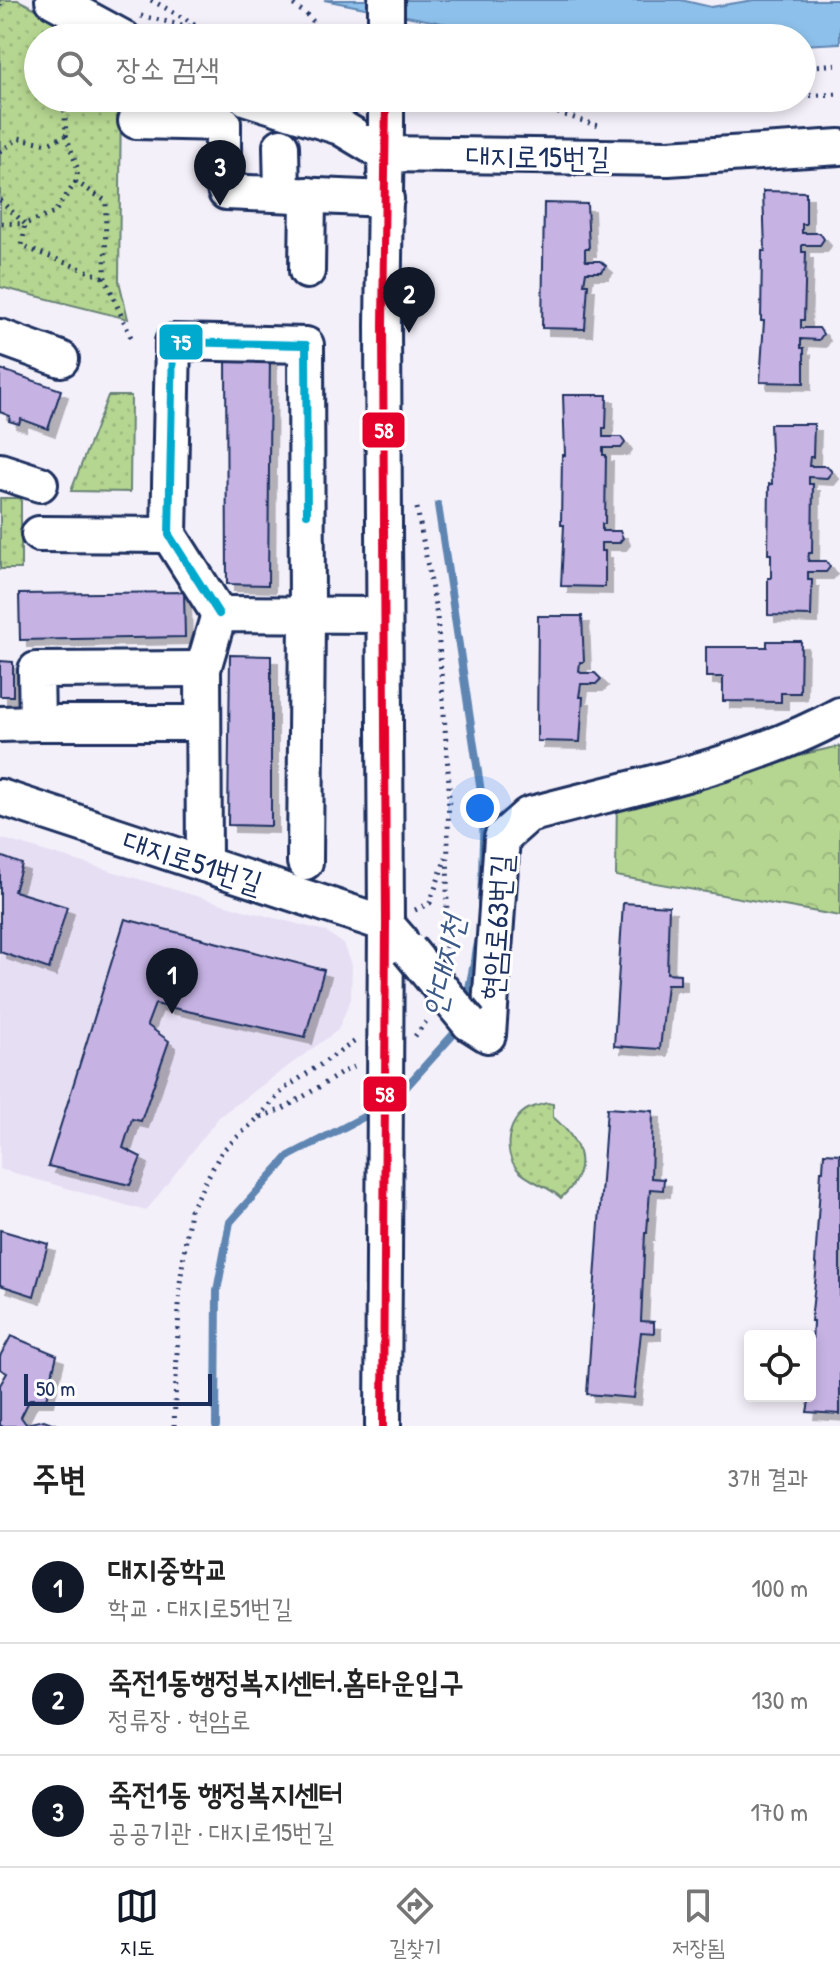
<!DOCTYPE html>
<html lang="ko">
<meta charset="utf-8">
<style>
:root{--surface:#fff;--page:#f6f6f6;--text:#222;--muted:#767676;--line:#e0e0e0;--accent:#111827}
body{margin:0;font-family:"Patrick Hand","Poor Story",sans-serif;background:var(--page);color:var(--text)}
.controls{position:absolute;right:24px;bottom:24px;display:grid;overflow:hidden;border-radius:8px;box-shadow:0 4px 12px #0003}
.controls button{width:72px;height:72px;display:grid;place-items:center;padding:0;border:0;border-bottom:2px solid var(--line);background:var(--surface);color:var(--text);font:40px sans-serif}
.scale{position:absolute;left:24px;bottom:20px;width:188px;box-sizing:border-box;padding-left:8px;border:4px solid #1b2f5e;border-top:0;font-size:22px;line-height:28px;white-space:nowrap;color:#1b2f5e;-webkit-text-stroke:6px #fff;paint-order:stroke}
.you{position:absolute;left:480px;top:808px;width:28px;height:28px;margin:-20px;border:6px solid #fff;border-radius:50%;background:#1a73e8;box-shadow:0 0 0 12px #1a73e833}
.badge{display:grid;place-items:center;width:52px;height:52px;border-radius:50%;background:var(--accent);color:#fff;font-size:26px;font-weight:700}
.pin{position:absolute;translate:-50% -66px;filter:drop-shadow(0 2px 4px #0008)}
.pin::after{content:'';position:absolute;top:42px;width:28px;height:24px;background:inherit;clip-path:polygon(0 0,100% 0,50% 100%)}
.list{margin:0;padding:0;list-style:none}
h2{display:flex;justify-content:space-between;align-items:center;height:104px;margin:0;padding:0 32px;font-size:34px}
h2 small{font-size:26px;font-weight:400;color:var(--muted)}
.list li{display:grid;grid-template-columns:52px 1fr auto;gap:24px;align-items:center;box-sizing:border-box;height:112px;padding:0 32px;border-top:2px solid var(--line)}
.list b{display:block;font-size:30px;white-space:nowrap}
.list p{margin:0;font-size:26px;white-space:nowrap;color:var(--muted)}
.list em{font-size:26px;font-style:normal;color:var(--muted)}
.icon{flex:none;width:44px;height:44px;fill:none;stroke:currentColor;stroke-width:2;stroke-linecap:round;stroke-linejoin:round}
.map{position:relative;flex:none;width:840px;height:1426px;overflow:hidden}
.search{position:absolute;background:var(--surface);box-shadow:0 4px 12px #0003;left:24px;right:24px;top:24px;height:88px;display:flex;align-items:center;gap:20px;box-sizing:border-box;padding:0 28px;border-radius:44px;color:var(--muted);font-size:30px}
.sheet{height:440px;background:var(--surface)}
nav{display:flex;justify-content:space-around;align-items:center;box-sizing:border-box;height:112px;border-top:2px solid var(--line);background:var(--surface);font-size:22px;color:var(--muted)}
nav a{display:grid;justify-items:center;gap:4px}
nav .on{color:var(--accent)}
.map>svg:first-child{display:block}
</style>
<div class="map">
<svg width="840" height="1426" viewBox="0 0 840 1426">
<defs>
<pattern id="forest-crowns" width="20" height="18" patternUnits="userSpaceOnUse" patternTransform="scale(2)"><rect width="20" height="18" fill="#b5d690"/><path d="M2 6a3 3 0 1 1 6 0M12 15a3 3 0 1 1 6 0" fill="none" stroke="#9bb87f"/></pattern>
<pattern id="park-dots" width="8" height="8" patternUnits="userSpaceOnUse" patternTransform="scale(2)"><rect width="8" height="8" fill="#b5d690"/><path d="M2 2h.1M6 6h.1" fill="none" stroke="#9bb87f" stroke-width="1.8" stroke-linecap="round"/></pattern>
<filter id="shadow"><feDropShadow dx="7" dy="7" stdDeviation="0" flood-color="#0004"/></filter>
</defs>
<rect width="100%" height="100%" fill="#f4f0fa"/>
<filter id="ink" filterUnits="userSpaceOnUse"><feTurbulence type="fractalNoise" baseFrequency=".0125" numOctaves="2"/><feDisplacementMap in="SourceGraphic" scale="16" xChannelSelector="R" yChannelSelector="G"/><feConvolveMatrix kernelMatrix="1 2 1 2 8 2 1 2 1" color-interpolation-filters="sRGB"/></filter>
<g filter="url(#ink)">
<polygon fill="#e6def3" points="0,838 243,910 325,931 344,944 352,966 351,999 338,1030 220,1116 146,1211 0,1169"/>
<polygon fill="url(#forest-crowns)" stroke="#688277" stroke-width="2" points="840,746 840,916 616,876 617,795"/>
<g fill="url(#park-dots)" stroke="#688277" stroke-width="2">
<polygon points="0,0 18,0 95,38 38,38 38,98 121,98 119,281 128,319 0,287"/>
<polygon points="108,396 131,396 130,492 71,491"/>
<polygon points="21,498 21,569 0,569 0,498"/>
<path d="M547,1103L553,1104V1117C582,1142 593,1169 561,1198C549,1186 529,1182 518,1170C502,1153 507,1120 528,1109C534,1106 541,1105 547,1103Z"/>
</g>
<polygon fill="#8dc0ea" stroke="#5f86b2" stroke-width="2" points="324,0 681,0 711,7 754,0 840,0 840,43 802,45 802,38 519,38"/>
<g fill="none" stroke-linecap="round" stroke-linejoin="round">
<g stroke="#5f86b2" stroke-width="8">
<polyline points="438,505 484,812 481,904"/>
<polyline points="466,1003 479,938"/>
<polyline points="397,1097 460,1027"/>
<polyline points="216,1426 217,1291 230,1222 289,1156 375,1111"/>
</g>
</g>
<g fill="#c6b3e4" stroke="#1b2f5e" stroke-width="2" filter="url(#shadow)">
<polygon points="763,191 806,192 806,224 802,224 802,233 820,233 824,239 820,245 802,245 802,252 806,252 804,320 801,320 801,328 819,328 823,334 819,340 801,339 801,348 804,348 804,383 760,382 764,321 761,321 762,251 765,251"/>
<polygon points="544,203 587,204 589,249 585,249 585,258 586,261 600,261 606,266 601,272 586,272 584,284 588,284 585,329 542,328"/>
<polygon points="226,350 270,350 268,585 227,584"/>
<polygon points="0,369 61,390 48,429 21,419 19,424 9,421 10,416 0,412"/>
<polygon points="563,395 607,395 606,428 603,428 603,437 621,437 625,443 621,448 603,448 603,455 606,455 605,524 602,524 602,531 620,531 623,538 619,543 601,543 601,551 605,551 605,587 561,586 564,525 561,525 562,455 565,455"/>
<polygon points="770,424 814,424 813,457 810,457 809,466 827,466 832,472 827,478 809,477 809,484 813,484 812,553 809,553 808,561 826,561 830,567 826,572 808,572 808,580 812,580 811,616 768,615 768,578 771,578 771,554 768,554 769,484 772,484"/>
<polygon points="184,592 185,637 20,640 19,594"/>
<polygon points="538,616 582,616 584,662 580,662 579,671 581,673 595,673 601,679 596,684 581,684 579,697 583,697 580,742 537,741"/>
<polygon points="767,641 801,641 800,693 781,693 781,702 723,701 723,677 706,677 706,647 767,647"/>
<polygon points="230,655 271,656 271,826 228,825"/>
<polygon points="0,661 13,662 13,696 0,696"/>
<polygon points="0,856 22,864 14,891 67,907 49,969 0,952"/>
<polygon points="623,903 669,906 667,973 680,974 680,984 667,984 660,1049 614,1046"/>
<polygon points="125,919 324,970 305,1037 155,1004 147,1025 169,1041 141,1121 132,1119 123,1148 141,1157 130,1185 48,1166"/>
<polygon points="607,1108 653,1111 651,1178 664,1179 663,1190 650,1189 647,1233 645,1233 641,1321 654,1322 654,1333 641,1332 634,1398 587,1394"/>
<polygon points="824,1153 840,1154 840,1414 807,1412 810,1396 813,1321 811,1321 817,1265 815,1264 821,1171 823,1171"/>
<polygon points="0,1230 48,1244 34,1296 0,1285"/>
<polygon points="11,1336 57,1355 46,1399 30,1399 21,1417 26,1424 44,1420 60,1426 0,1426 0,1385 7,1373 0,1369 0,1356"/>
</g>
<g fill="none" stroke-linecap="round" stroke-linejoin="round">
<g stroke="#1b2f5e" stroke-width="40">
<g id="minor">
<polyline points="53,0 123,38"/>
<polyline points="386,38 386,0"/>
<polyline points="247,98 340,127 385,154 668,158 840,147"/>
<polyline points="136,121 223,123 223,183 226,192 386,199"/>
<polyline points="281,146 282,194"/>
<polyline points="307,271 308,195"/>
<polyline points="0,337 61,359"/>
<polyline points="0,471 40,484"/>
<polyline points="39,534 169,535"/>
<polyline points="219,614 169,535 173,342 306,345 307,614 305,862"/>
<polyline points="203,669 36,670 37,723 203,723"/>
<polyline points="0,724 37,723"/>
<polyline points="0,797 386,924 400,940"/>
<polyline points="204,864 203,669 219,614 384,615"/>
<path d="M469,1023L488,1035L502,838L528,815C628,788 750,765 840,715"/>
<polyline points="383,1426 386,924 383,325 386,126"/>
</g>
</g>
<g stroke="#1b2f5e" stroke-width="5" stroke-dasharray="2 6" stroke-linecap="butt">
<polyline points="151,0 220,38"/>
<polyline points="287,0 306,14 329,38"/>
<polyline points="0,6 1,0"/>
<polyline points="141,16 206,30"/>
<polyline points="802,67 840,64"/>
<polyline points="802,96 840,94"/>
<polyline points="512,98 599,126"/>
<polyline points="66,135 78,170 76,182 106,201 105,278 133,342"/>
<polyline points="0,152 19,138 48,144 66,135 64,98"/>
<polyline points="76,182 54,213 25,224 22,246 105,278"/>
<polyline points="0,200 25,224 0,223"/>
<polyline points="417,508 437,616 449,783 446,948"/>
<polyline points="415,910 430,903 446,857"/>
<polyline points="415,1036 428,1019"/>
<polyline points="259,1117 284,1089 357,1040"/>
<polyline points="174,1426 180,1283 190,1210 222,1151 258,1118 283,1109 345,1071 357,1066"/>
</g>
<use href="#minor" stroke="#fff" stroke-width="34"/>
<g stroke="#1b2f5e" stroke-width="40" stroke-linecap="butt">
<g id="minor-bridge">
<polyline points="386,126 386,98"/>
<polyline points="409,950 469,1023"/>
</g>
</g>
<use href="#minor-bridge" stroke="#fff" stroke-width="34"/>
<g stroke="#fff" stroke-width="14">
<polyline id="bus-1" points="383,1426 386,924 383,325 386,98"/>
</g>
<g stroke="#fff" stroke-width="14">
<polyline id="bus-2" points="219,614 169,535 173,342 306,345 307,514"/>
</g>
<use href="#bus-1" stroke="#e4002b" stroke-width="8"/>
<use href="#bus-2" stroke="#00a9ce" stroke-width="8"/>
</g>
</g>
<g text-anchor="middle" dominant-baseline="central" stroke-width="6" stroke-linejoin="round" paint-order="stroke">
<g font-size="30" fill="#1b2f5e" stroke="#fff">
<text transform="translate(538 156) rotate(1)">대지로15번길</text>
<text transform="translate(193 861) rotate(18)">대지로51번길</text>
<text transform="translate(496 927) rotate(-86)">현암로63번길</text>
</g>
<g font-size="32" font-style="italic" fill="#3d5a88" stroke="#fff">
<text transform="translate(443 966) rotate(-78)">안대지천</text>
</g>
</g>
<g stroke="#fff" stroke-width="3">
<rect x="158" y="323" width="46" height="38" rx="8" fill="#00a9ce"/>
<rect x="361" y="411" width="45" height="38" rx="8" fill="#e4002b"/>
<rect x="362" y="1075" width="46" height="38" rx="8" fill="#e4002b"/>
</g>
<g font-size="22" text-anchor="middle" font-weight="bold" fill="#fff">
<text x="181" y="350">75</text>
<text x="384" y="438">58</text>
<text x="385" y="1102">58</text>
</g>
</svg>
<div class="controls">
<button><svg class="icon" aria-label="locate" viewBox="0 0 24 24"><circle cx="12" cy="12" r="6"/><path d="M12 2v4M12 18v4M2 12h4M18 12h4"/></svg></button>
</div>
<div class="scale">50 m</div>
<div class="you"></div>
<div class="pin badge" style="left:172px;top:1014px">1</div>
<div class="pin badge" style="left:409px;top:333px">2</div>
<div class="pin badge" style="left:220px;top:206px">3</div>
<div class="search"><svg class="icon" aria-label="search" viewBox="0 0 24 24"><circle cx="10" cy="10" r="6"/><path d="M15 15l6 6"/></svg>장소 검색</div>
</div>
<section class="sheet">
<h2>주변<small>3개 결과</small></h2>
<ul class="list">
<li><span class="badge">1</span><div><b>대지중학교</b><p>학교 · 대지로51번길</p></div><em>100 m</em></li>
<li><span class="badge">2</span><div><b>죽전1동행정복지센터.홈타운입구</b><p>정류장 · 현암로</p></div><em>130 m</em></li>
<li><span class="badge">3</span><div><b>죽전1동 행정복지센터</b><p>공공기관 · 대지로15번길</p></div><em>170 m</em></li>
</ul>
</section>
<nav>
<a class="on"><svg class="icon" aria-label="map" viewBox="0 0 24 24"><path d="M3 6l6-2 6 2 6-2v14l-6 2-6-2-6 2zM9 4v14M15 6v14"/></svg>지도</a>
<a><svg class="icon" aria-label="directions" viewBox="0 0 24 24"><path d="M12 3l9 9-9 9-9-9zM9 14v-3h6M13 9l2 2-2 2"/></svg>길찾기</a>
<a><svg class="icon" aria-label="saved" viewBox="0 0 24 24"><path d="M7 4h10v16l-5-4-5 4z"/></svg>저장됨</a>
</nav>
